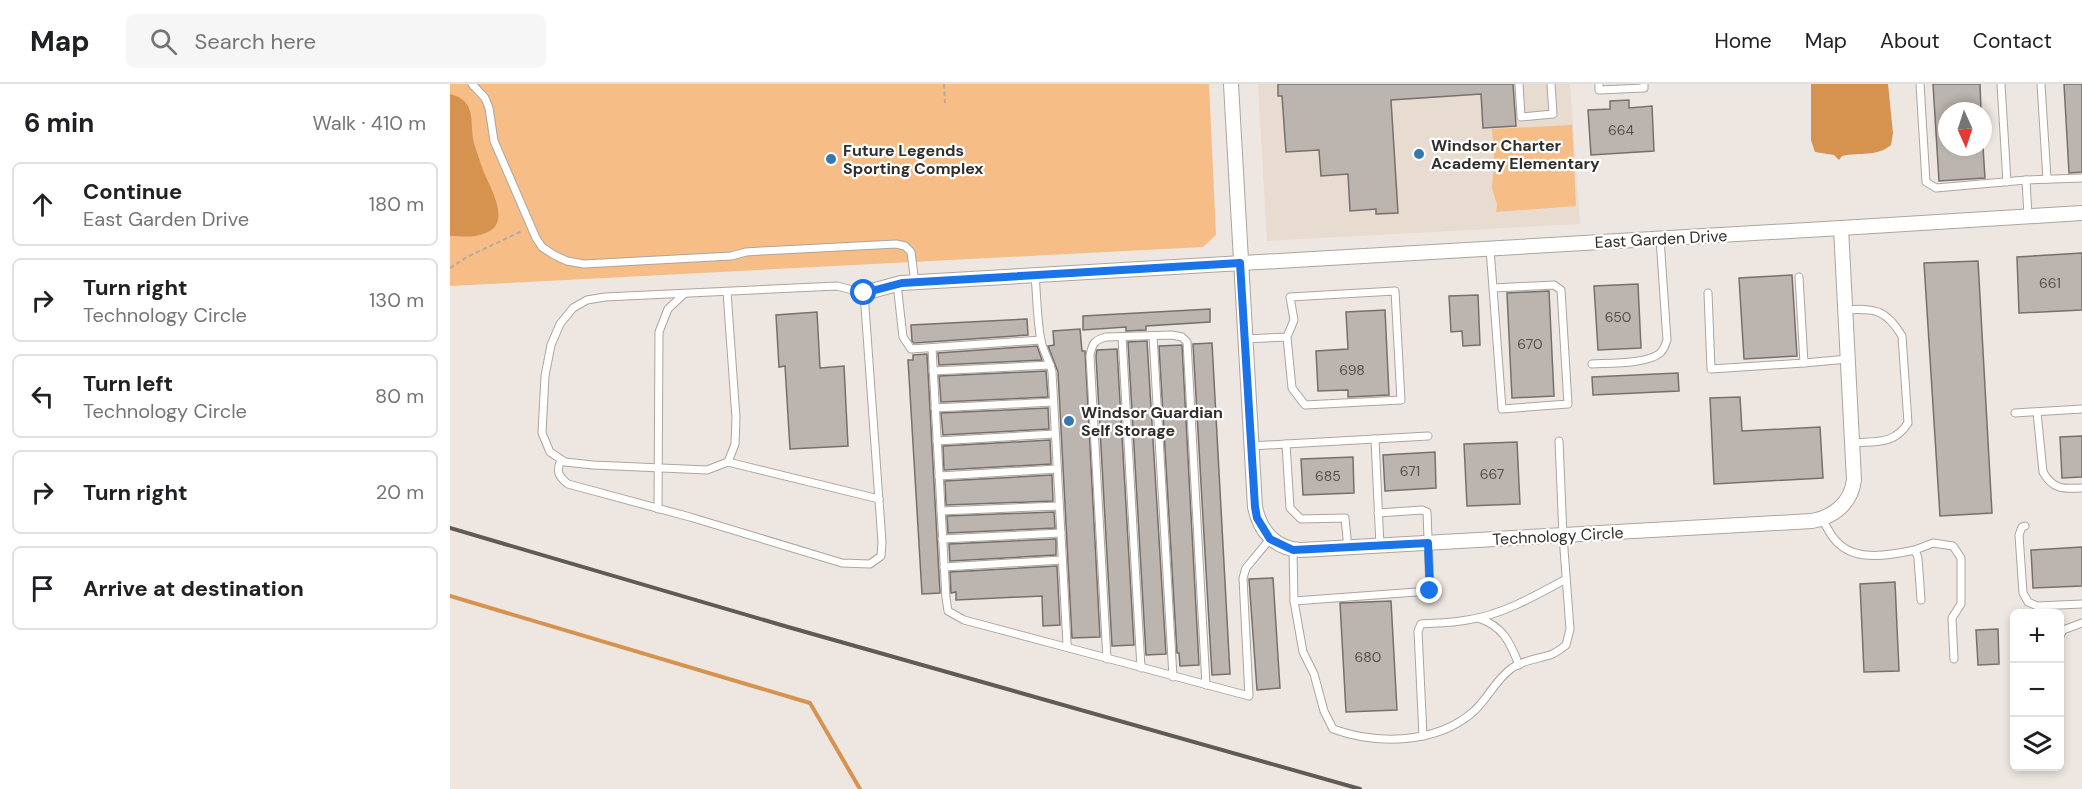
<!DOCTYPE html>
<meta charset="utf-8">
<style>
:root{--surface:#fff;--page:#f6f6f6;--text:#202124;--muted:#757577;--line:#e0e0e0}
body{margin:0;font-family:"DM Sans",sans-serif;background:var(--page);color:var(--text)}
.controls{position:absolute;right:18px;bottom:18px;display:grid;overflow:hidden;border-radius:9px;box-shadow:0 3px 9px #0003}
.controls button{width:54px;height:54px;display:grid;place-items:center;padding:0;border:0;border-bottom:2px solid var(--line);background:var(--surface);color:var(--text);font:30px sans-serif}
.compass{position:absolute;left:1488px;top:18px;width:54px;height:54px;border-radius:50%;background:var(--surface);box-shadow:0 3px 9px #0003;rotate:177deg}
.stop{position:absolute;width:18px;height:18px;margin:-14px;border:4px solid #1a73e8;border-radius:50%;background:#fff}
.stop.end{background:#1a73e8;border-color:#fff;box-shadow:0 2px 6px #0008}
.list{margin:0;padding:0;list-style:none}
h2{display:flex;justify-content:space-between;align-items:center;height:78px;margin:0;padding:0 24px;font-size:26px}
h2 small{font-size:20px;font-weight:400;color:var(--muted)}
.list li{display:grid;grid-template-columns:39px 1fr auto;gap:18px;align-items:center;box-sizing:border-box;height:84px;margin:0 12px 12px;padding:0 12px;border:2px solid var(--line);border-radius:9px}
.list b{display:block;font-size:22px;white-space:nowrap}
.list p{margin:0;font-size:20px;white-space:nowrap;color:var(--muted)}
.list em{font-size:20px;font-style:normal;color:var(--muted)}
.icon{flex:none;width:33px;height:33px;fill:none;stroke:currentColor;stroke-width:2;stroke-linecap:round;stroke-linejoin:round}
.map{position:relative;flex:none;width:1632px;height:705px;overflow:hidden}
header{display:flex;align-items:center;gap:36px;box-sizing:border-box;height:84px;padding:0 30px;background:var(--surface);border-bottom:2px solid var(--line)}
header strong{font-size:28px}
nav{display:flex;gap:33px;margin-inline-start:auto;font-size:21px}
.search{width:420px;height:54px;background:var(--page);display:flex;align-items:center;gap:15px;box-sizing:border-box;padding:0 21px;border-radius:9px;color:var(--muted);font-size:22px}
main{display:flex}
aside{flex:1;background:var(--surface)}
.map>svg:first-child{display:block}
</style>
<header>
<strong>Map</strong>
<div class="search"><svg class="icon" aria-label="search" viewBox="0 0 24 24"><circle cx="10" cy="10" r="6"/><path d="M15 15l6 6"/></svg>Search here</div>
<nav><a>Home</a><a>Map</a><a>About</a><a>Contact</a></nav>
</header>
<main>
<aside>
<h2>6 min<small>Walk · 410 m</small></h2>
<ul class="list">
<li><svg class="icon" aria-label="ahead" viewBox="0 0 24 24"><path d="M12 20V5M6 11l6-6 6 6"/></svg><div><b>Continue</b><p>East Garden Drive</p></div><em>180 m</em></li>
<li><svg class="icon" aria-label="right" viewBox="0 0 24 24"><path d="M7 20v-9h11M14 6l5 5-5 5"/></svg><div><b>Turn right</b><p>Technology Circle</p></div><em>130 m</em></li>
<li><svg class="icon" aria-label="left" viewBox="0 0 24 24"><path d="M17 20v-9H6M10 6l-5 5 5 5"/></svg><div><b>Turn left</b><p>Technology Circle</p></div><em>80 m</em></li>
<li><svg class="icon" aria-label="right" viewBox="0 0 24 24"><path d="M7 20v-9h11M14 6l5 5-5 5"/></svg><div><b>Turn right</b></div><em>20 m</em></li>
<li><svg class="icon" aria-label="arrive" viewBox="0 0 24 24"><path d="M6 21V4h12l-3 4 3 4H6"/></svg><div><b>Arrive at destination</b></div></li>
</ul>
</aside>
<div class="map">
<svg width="1632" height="705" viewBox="0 0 1632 705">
<rect width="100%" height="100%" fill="#eee7e1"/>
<polygon fill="#e8dbcf" points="808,0 1120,0 1130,140 817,157"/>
<g fill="#f6bd86">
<polygon points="0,0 759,0 766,151 753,163 0,202"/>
<polygon points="1122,41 1126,122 1046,128 1047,121 1042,104 1044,76 1042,45"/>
</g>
<g fill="#d6934f">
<path d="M1361,0H1438L1443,49L1441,61C1427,73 1410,68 1392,72L1389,76L1384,71L1365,68L1361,56Z"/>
<path d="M0,10C28,17 19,39 24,59C27,68 30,78 33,86C40,104 64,141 33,150C23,154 10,152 0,152Z"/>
</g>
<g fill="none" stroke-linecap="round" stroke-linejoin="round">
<polyline stroke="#d6934f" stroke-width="4" points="0,512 360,619 410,705"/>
</g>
<g fill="#bcb5af" stroke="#76706a" stroke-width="1.5">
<polygon points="828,0 1063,0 1066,42 1033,44 1031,10 941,16 948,129 926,130 926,125 900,127 898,90 871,92 869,66 836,68 832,12 828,12"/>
<polygon points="1483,0 1530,0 1531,27 1497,27 1497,63 1533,63 1535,94 1489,97"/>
<polygon points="1614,0 1632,0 1632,88 1619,89"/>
<polygon points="1179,16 1179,24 1202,22 1204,67 1141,71 1138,26 1160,25 1160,17"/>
<polygon points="1632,169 1632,226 1569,229 1567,173"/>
<polygon points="1528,177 1542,429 1490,432 1474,179"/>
<polygon points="1342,191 1347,272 1294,275 1289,194"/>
<polygon points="1188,200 1191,264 1148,266 1144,202"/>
<polygon points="1099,207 1104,312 1062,314 1057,209"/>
<polygon points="1028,211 1030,261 1013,262 1012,247 1001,248 999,212"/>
<polygon points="760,225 760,238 696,242 696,246 676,247 676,243 633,246 633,232"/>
<polygon points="935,226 939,311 898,313 898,306 868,307 866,267 898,265 896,228"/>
<polygon points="367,228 370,284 394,282 398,362 340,365 335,282 329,283 326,231"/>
<polygon points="577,235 578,251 464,259 462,257 461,241"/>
<polygon points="630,245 632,267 635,267 650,553 622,554 608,288 598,262 604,261 603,247"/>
<polygon points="697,257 716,570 696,571 678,258"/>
<polygon points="762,259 780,590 762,591 743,260"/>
<polygon points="732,261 749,581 730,582 729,569 727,569 709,262"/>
<polygon points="587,262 592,276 489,281 488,269"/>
<polygon points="667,265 684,561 662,562 646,272 647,266"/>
<polygon points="477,270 490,509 472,510 458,276 463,276 463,271"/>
<polygon points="596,287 598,313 491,318 489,292"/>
<polygon points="1228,289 1229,307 1143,311 1142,293"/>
<polygon points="1290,313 1292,347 1370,343 1373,394 1264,400 1260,314"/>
<polygon points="598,324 599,345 493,351 491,329"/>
<polygon points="1632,352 1632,393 1612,394 1610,353"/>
<polygon points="600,356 601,380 494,386 493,362"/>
<polygon points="1067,358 1070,420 1017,422 1014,360"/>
<polygon points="985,368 986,404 935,407 933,371"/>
<polygon points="903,373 904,409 853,411 851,375"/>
<polygon points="602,391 603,417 496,421 495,397"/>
<polygon points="604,428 605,444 498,449 497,432"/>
<polygon points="606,455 606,471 500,477 499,460"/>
<polygon points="1632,463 1632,502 1583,504 1581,466"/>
<polygon points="607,482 610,541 593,542 592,512 506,516 506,508 501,509 500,488"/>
<polygon points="823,494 830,604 807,606 799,495"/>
<polygon points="1445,498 1449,587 1414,588 1410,500"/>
<polygon points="941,517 947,626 896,628 890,519"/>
<polygon points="1548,545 1549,580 1528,581 1526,546"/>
</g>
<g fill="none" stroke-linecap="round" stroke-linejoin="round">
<g stroke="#aba59f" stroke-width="9">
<g id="lane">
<polyline points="22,0 35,14 39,24 44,57 86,154 92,163 104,171 117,177 134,180 281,172 296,168 311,167 446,160 455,162 461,168 465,199"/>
<polyline points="1069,0 1071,33 1103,30 1101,0"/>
<polyline points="1149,0 1149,6 1194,4 1194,0"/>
<polyline points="1470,0 1476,98 1486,104 1576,96 1632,94"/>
<polyline points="1551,0 1557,98"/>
<polyline points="1591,0 1597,95"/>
<polyline points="1576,96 1578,132"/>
<polyline points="1040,165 1043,204 1104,201 1111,206 1118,320 1052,325 1043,204"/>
<path d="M585,191C587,213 587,236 591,257C594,269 600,278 602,288L617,560L619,564L799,612L793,494L796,484L820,455"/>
<polyline points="1349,193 1354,279 1398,275"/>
<polyline points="447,200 453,253 461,265 591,256"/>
<polyline points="1258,209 1261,285 1354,279"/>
<path d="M1395,226C1424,224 1436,225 1452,252L1458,339C1444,361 1426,357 1402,359"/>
<polyline points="703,252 723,593"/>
<polyline points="672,253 691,584"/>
<polyline points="795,255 837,253 844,236 840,213 945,207 951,316 855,321 842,304 837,253"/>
<polyline points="482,264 496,514 498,527 514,536 619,564"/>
<path d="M1142,280C1159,279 1198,280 1210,269C1214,266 1215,261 1217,256L1210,155"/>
<polyline points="483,287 600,281"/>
<polyline points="485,324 603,318"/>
<path d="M1587,328L1593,388C1603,406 1614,405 1632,404"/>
<polyline points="1565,329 1632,325"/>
<polyline points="925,355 930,462"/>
<polyline points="487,357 605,350"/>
<polyline points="836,360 978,352"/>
<polyline points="801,362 836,360 840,424 851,435 895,434 898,464"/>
<path d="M111,376C106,387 108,392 118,400L240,433L392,479L420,480L431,472L432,458L414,209L387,202L155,213L137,216L123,224L110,240L101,261L95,292L92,349L100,368L115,378L143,381L257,386L278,378L285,360L286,334L277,208"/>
<polyline points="278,378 429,415"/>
<polyline points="489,392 607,385"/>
<polyline points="208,425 209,248 218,225 234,210"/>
<polyline points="491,427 609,422"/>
<path d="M1372,435C1377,443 1381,453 1388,459C1407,478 1441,471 1465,466L1468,474L1471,516"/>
<polyline points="1575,442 1572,443 1569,451 1573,509 1578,518 1587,522 1632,520"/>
<polyline points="492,455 611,449"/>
<polyline points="843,466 844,517 980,507 977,428 972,426 928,429"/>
<polyline points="1465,466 1483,459 1503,462 1511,474 1511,520 1502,534 1504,575"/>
<polyline points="494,483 612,476"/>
<path d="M844,517L853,568L864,590L874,627L883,645C927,661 986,660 1023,628C1038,615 1045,596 1062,584C1074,576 1087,575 1100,571C1106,569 1111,565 1116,561L1120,545L1113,452L1109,357"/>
<path d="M1028,534C1053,542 1060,558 1069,581"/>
<polyline points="1610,552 1613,546 1632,539"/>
<path d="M657,575L640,272C642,260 644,256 656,253L722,251L732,253L737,258L756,601"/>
<path d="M973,652L968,547L971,540C986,539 1002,539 1017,536C1052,531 1085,512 1116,495"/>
</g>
</g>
<g stroke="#aba59f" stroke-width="16">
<g id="street">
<path d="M781,0L805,423C810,447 825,465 851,466L1362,437C1384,433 1401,419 1404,396L1391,144"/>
<polyline points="414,209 451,199 1391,144 1632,129"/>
</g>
</g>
<g stroke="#b1aba6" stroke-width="2" stroke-dasharray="4.5 3" stroke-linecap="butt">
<polyline points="494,0 495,19"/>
<polyline points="0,184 17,173 72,147"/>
</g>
<use href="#lane" stroke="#fff" stroke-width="7"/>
<use href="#street" stroke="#fff" stroke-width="14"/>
<polyline stroke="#5e5b57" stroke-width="4" points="0,444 338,543 910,705"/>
</g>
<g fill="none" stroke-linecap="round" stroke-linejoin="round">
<polyline stroke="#1a73e8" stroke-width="8" points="414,209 452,199 790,179 805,423 807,434 820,455 843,466 978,459 980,507"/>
</g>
<g fill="#3379ae" stroke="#fff" stroke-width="2">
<circle cx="969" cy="70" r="6"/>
<circle cx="381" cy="75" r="6"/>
<circle cx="619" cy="337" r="6"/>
</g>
<g text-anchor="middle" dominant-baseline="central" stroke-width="4.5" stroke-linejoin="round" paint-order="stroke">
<g font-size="14" fill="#53504c">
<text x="1171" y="46">664</text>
<text x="1600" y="199">661</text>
<text x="1168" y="233">650</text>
<text x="1080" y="260">670</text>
<text x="902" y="286">698</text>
<text x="960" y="387">671</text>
<text x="1042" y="390">667</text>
<text x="878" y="392">685</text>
<text x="918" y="573">680</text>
</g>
<g font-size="16" font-weight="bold" fill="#302e2b" stroke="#fff" text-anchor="start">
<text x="981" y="61">Windsor Charter<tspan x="981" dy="18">Academy Elementary</tspan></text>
<text x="393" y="66">Future Legends<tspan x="393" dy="18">Sporting Complex</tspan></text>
<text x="631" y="328">Windsor Guardian<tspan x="631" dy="18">Self Storage</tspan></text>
</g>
<g font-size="16" fill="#302e2b" stroke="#fff">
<text transform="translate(1211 155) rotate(-3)">East Garden Drive</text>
<text transform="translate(1108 452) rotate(-3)">Technology Circle</text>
</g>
</g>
</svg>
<div class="controls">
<button>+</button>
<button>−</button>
<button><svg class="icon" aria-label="layers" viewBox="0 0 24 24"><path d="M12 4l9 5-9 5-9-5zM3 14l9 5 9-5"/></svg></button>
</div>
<svg class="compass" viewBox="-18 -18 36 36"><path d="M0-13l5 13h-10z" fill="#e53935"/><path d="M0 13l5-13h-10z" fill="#757577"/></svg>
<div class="stop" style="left:414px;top:209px"></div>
<div class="stop end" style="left:980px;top:507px"></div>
</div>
</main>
